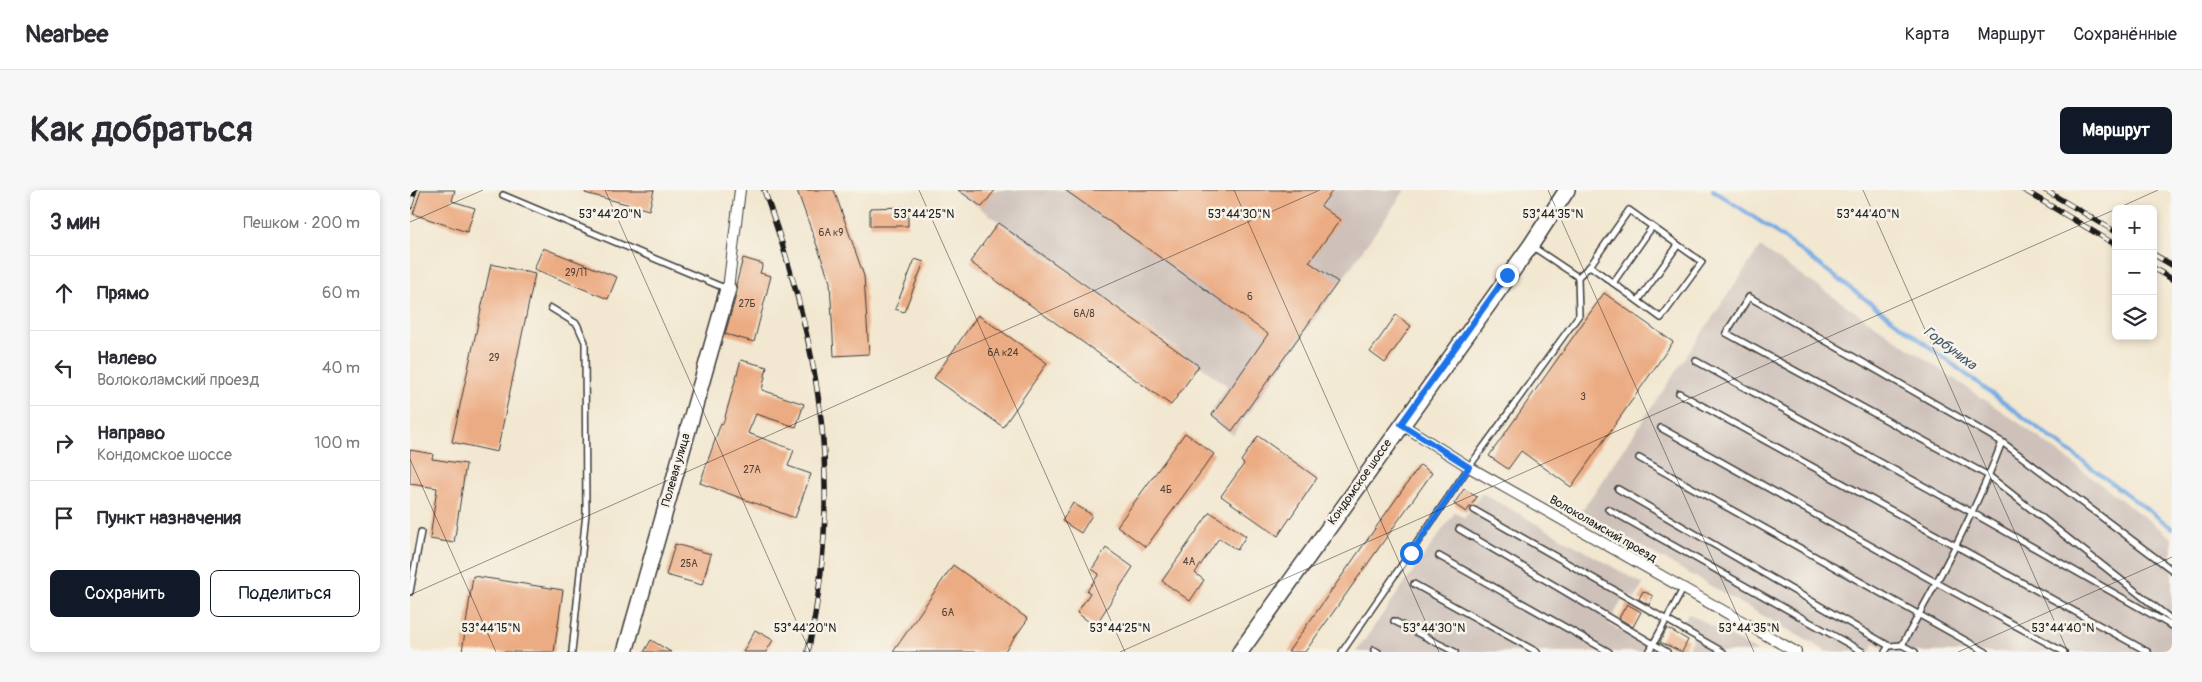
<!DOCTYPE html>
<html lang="ru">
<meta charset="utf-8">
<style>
:root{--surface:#fff;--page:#f7f7f7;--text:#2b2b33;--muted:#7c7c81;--line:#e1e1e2;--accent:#111827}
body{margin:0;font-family:Pangolin,sans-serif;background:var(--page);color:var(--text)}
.controls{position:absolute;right:15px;top:15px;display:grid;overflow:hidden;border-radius:8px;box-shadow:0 2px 8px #0003}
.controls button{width:45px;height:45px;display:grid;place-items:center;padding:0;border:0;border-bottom:1px solid var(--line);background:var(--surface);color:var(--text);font:25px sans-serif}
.stop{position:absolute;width:15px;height:15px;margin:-11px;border:4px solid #1a73e8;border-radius:50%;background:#fff}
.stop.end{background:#1a73e8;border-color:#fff;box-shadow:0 1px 5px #0008}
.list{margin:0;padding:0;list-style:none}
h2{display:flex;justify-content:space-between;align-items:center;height:65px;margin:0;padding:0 20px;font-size:21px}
h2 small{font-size:16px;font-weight:400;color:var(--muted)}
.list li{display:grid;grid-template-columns:32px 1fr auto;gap:15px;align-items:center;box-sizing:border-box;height:75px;padding:0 20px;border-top:1px solid var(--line)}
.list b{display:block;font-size:19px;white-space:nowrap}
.list p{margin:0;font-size:16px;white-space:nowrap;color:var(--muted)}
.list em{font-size:16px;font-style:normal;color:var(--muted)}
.actions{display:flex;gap:10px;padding:15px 20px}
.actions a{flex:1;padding:11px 0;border:1px solid var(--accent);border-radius:8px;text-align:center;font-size:18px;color:var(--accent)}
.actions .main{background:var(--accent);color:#fff}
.icon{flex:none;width:28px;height:28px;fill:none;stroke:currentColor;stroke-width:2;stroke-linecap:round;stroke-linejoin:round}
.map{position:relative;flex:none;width:1762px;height:462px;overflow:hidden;border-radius:8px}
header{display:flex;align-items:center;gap:30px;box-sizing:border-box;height:70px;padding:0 25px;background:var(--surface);border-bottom:1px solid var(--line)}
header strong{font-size:24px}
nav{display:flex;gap:28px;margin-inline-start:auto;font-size:18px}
.intro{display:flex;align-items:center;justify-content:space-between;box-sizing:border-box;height:120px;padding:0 30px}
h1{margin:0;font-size:35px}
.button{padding:12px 22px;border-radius:8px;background:var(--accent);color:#fff;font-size:18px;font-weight:700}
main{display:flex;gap:30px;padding:0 30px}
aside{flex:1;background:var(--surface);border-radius:8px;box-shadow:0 2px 8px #0003}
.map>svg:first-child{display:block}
</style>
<header>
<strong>Nearbee</strong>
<nav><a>Карта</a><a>Маршрут</a><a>Сохранённые</a></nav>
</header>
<div class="intro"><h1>Как добраться</h1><a class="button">Маршрут</a></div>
<main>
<aside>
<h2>3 мин<small>Пешком · 200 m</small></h2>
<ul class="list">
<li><svg class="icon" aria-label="ahead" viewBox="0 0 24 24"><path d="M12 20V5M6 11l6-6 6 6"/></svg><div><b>Прямо</b></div><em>60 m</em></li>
<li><svg class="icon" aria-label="left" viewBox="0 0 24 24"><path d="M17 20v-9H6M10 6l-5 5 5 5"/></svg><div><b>Налево</b><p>Волоколамский проезд</p></div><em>40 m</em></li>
<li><svg class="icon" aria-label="right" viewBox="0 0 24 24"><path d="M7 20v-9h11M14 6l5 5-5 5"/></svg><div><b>Направо</b><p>Кондомское шоссе</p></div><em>100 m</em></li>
<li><svg class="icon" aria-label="arrive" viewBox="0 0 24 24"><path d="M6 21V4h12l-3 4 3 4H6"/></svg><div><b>Пункт назначения</b></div></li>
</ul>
<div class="actions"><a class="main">Сохранить</a><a>Поделиться</a></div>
</aside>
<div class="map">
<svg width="1762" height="462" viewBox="0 0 1762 462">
<rect width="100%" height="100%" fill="#f7f3e8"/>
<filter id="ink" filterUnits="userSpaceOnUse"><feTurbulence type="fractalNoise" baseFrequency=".02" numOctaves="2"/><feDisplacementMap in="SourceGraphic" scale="10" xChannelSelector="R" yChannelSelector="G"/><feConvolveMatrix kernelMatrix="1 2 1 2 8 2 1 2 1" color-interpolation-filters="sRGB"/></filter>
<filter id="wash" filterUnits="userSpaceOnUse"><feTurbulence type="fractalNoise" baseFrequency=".0096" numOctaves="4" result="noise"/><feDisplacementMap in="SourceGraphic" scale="20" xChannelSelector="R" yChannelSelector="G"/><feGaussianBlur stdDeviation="1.12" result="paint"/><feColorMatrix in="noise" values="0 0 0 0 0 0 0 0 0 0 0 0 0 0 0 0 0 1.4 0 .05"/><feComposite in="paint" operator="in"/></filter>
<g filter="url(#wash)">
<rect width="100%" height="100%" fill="#f2e7d0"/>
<g fill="#cec1ba">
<polygon points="545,0 995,0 823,245 798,226 818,196"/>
<polygon points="1350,57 1609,233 1762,348 1762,462 1480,462 1464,453 1460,462 1417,462 1171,322"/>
<polygon points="1072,303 1233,394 1225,408 1215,404 1199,434 1248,462 946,462 1045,322 1054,328"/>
<polygon points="1278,423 1348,462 1276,462 1286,442 1272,435"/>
</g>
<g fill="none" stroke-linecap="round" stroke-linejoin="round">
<polyline stroke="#75abe3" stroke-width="4" points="1303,0 1360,38 1762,338"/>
</g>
<g id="blocks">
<g fill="#ecac83">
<polygon points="11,0 45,0 42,11 65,18 57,42 3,24"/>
<polygon points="176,0 244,0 239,20 175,3"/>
<polygon points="387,0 424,0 454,86 459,164 424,166 420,92"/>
<polygon points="548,0 585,0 572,17"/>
<polygon points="655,0 923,0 911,16 930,30 899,72 928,92 822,241 802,225 858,144"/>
<polygon points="498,17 498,36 460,36 460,18"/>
<polygon points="588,33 789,176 761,215 560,72"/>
<polygon points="133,58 207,87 198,109 124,79"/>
<polygon points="333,68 353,74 350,83 361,86 344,152 315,144 327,102 326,95"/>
<polygon points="505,69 514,72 494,122 485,119"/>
<polygon points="81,74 125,84 87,262 42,252"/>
<polygon points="1194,103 1263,152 1161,297 1111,261 1098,279 1079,266"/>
<polygon points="568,125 637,173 593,237 524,188"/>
<polygon points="986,125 1001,136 975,173 960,162"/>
<polygon points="331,170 357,177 352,200 394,214 386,237 346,224 338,243 384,260 378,276 401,284 385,328 290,293 311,233 313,234"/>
<polygon points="775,243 804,264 736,357 707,336"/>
<polygon points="848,246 907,288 868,346 811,306 834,274 831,271"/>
<polygon points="0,260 23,264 22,269 56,274 44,353 20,349 27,298 0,294"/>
<polygon points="1010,275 1022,283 895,462 878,462"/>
<polygon points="1054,299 1067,307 1056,322 1044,314"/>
<polygon points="663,313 682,325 671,343 652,331"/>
<polygon points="800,322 836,346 827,360 809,348 785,383 794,390 780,411 752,391"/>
<polygon points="265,354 301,364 292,395 256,385"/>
<polygon points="696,358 723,377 685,436 667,423 680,403 677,401 689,384 682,379"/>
<polygon points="543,375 618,429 594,462 483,462"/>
<polygon points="63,386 153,400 144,462 52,462"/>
<polygon points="1233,401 1243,406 1239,415 1229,409"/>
<polygon points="1217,414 1231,422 1223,437 1209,428"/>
<polygon points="1257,438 1278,450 1272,462 1250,452"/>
<polygon points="345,440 363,450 356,462 333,462"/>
<polygon points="241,450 261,462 234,462"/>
</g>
</g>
</g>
<g filter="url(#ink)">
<use href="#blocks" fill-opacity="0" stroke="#3c3a37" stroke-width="1"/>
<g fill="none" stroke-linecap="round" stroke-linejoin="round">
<g stroke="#3c3a37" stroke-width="8">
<g id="lane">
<polyline points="93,5 317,99"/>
<polyline points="1123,57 1168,87"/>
<polyline points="1168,87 1180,76 1219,20 1292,72 1251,128 1180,76"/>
<polyline points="1203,93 1242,37"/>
<polyline points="1228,111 1268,55"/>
<polyline points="141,118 167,134 175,152 176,323 162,462"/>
<polyline points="1286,171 1561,322 1762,436"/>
<polyline points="1269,203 1738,462"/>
<polyline points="1251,238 1527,393 1654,462"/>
<polyline points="1229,268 1576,462"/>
<polyline points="1208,299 1479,456"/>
<polyline points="1198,319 1453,462"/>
<polyline points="1064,320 1313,462"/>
<polyline points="1049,339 1257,462"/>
<polyline points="1029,366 1199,462"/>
<polyline points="1762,380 1592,252 1339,107 1316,143 1579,286 1762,430"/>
<polyline points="1004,394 1127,462"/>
<polyline points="0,402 11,342"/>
<polyline points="984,431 1045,462"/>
<polyline points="1492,455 1505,462"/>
<polyline points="964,460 968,462"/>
<polyline points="932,462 1059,277 1169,125 1168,87"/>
<polyline points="1239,462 1273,399"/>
<path d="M1475,462L1479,456L1492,455C1529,389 1565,323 1592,252"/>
</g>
</g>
<g stroke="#3c3a37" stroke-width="12">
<g id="street">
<polyline points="318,99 330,0"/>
<polyline points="991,234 1059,277 1386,462"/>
</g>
</g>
<g stroke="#3c3a37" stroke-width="18">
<g id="secondary">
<polyline points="215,462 318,99"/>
<polyline points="830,462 1121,55 1157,0"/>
</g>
</g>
<use href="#lane" stroke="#fff" stroke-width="5"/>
<use href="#street" stroke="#fff" stroke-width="10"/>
<use href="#secondary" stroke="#fff" stroke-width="15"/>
<g stroke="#1c1c1c" stroke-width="5.5">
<g id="rail">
<path d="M354,0C411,160 434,294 398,462"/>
<polyline points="1614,0 1706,55"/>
<polyline points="1635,0 1706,42"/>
<polyline points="0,17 5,0"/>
<polyline points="1743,64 1762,75"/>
<polyline points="1743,78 1762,89"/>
</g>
</g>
<use href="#rail" stroke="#f7f3e8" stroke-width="4" stroke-dasharray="11" stroke-linecap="butt"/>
</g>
</g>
<g fill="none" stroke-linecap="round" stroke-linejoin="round" filter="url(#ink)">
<polyline stroke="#1a73e8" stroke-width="6" points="1001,363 1059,277 991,234 1097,85"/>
</g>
<path fill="none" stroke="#1c1c1c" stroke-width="1" stroke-opacity="0.45" d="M195,0L400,462M509,0L715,462M824,0L1029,462M1138,0L1344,462M1453,0L1658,462M1706,19L1748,0M0,32L73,0M0,269L86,462M0,405L910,0M710,462L1706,19M1548,462L1762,367"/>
<g text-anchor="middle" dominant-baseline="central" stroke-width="5" stroke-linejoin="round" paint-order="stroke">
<g font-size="10" fill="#504036">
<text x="421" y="43">6А к9</text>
<text x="166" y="83">29/11</text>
<text x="840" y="107">6</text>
<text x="337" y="114">27Б</text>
<text x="674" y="124">6А/8</text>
<text x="593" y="163">6А к24</text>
<text x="84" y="168">29</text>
<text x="1173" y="207">3</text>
<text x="342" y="280">27А</text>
<text x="756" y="300">4Б</text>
<text x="779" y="372">4А</text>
<text x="279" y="374">25А</text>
<text x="538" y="423">6А</text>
</g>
<g font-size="12" fill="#1c1c1c" stroke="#f7f3e8">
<text transform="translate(266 280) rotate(-74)">Полевая улица</text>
<text transform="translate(950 292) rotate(-55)">Кондомское шоссе</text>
<text transform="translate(1193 339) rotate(30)">Волоколамский проезд</text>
</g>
<g font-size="14" font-style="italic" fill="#40556c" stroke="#f7f3e8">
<text transform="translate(1540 158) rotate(37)">Горбуниха</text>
</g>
</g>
<g font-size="12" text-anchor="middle" fill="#1c1c1c" stroke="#f7f3e8" stroke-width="5" stroke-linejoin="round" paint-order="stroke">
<text x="200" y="28">53°44'20"N</text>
<text x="514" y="28">53°44'25"N</text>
<text x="829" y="28">53°44'30"N</text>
<text x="1143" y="28">53°44'35"N</text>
<text x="1458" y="28">53°44'40"N</text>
<text x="81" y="442">53°44'15"N</text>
<text x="395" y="442">53°44'20"N</text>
<text x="710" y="442">53°44'25"N</text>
<text x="1024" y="442">53°44'30"N</text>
<text x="1339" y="442">53°44'35"N</text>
<text x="1653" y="442">53°44'40"N</text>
</g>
</svg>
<div class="controls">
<button>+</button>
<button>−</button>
<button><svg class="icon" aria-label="layers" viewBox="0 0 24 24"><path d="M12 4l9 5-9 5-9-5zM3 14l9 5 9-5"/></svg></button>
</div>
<div class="stop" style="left:1001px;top:363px"></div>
<div class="stop end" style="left:1097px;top:85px"></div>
</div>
</main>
